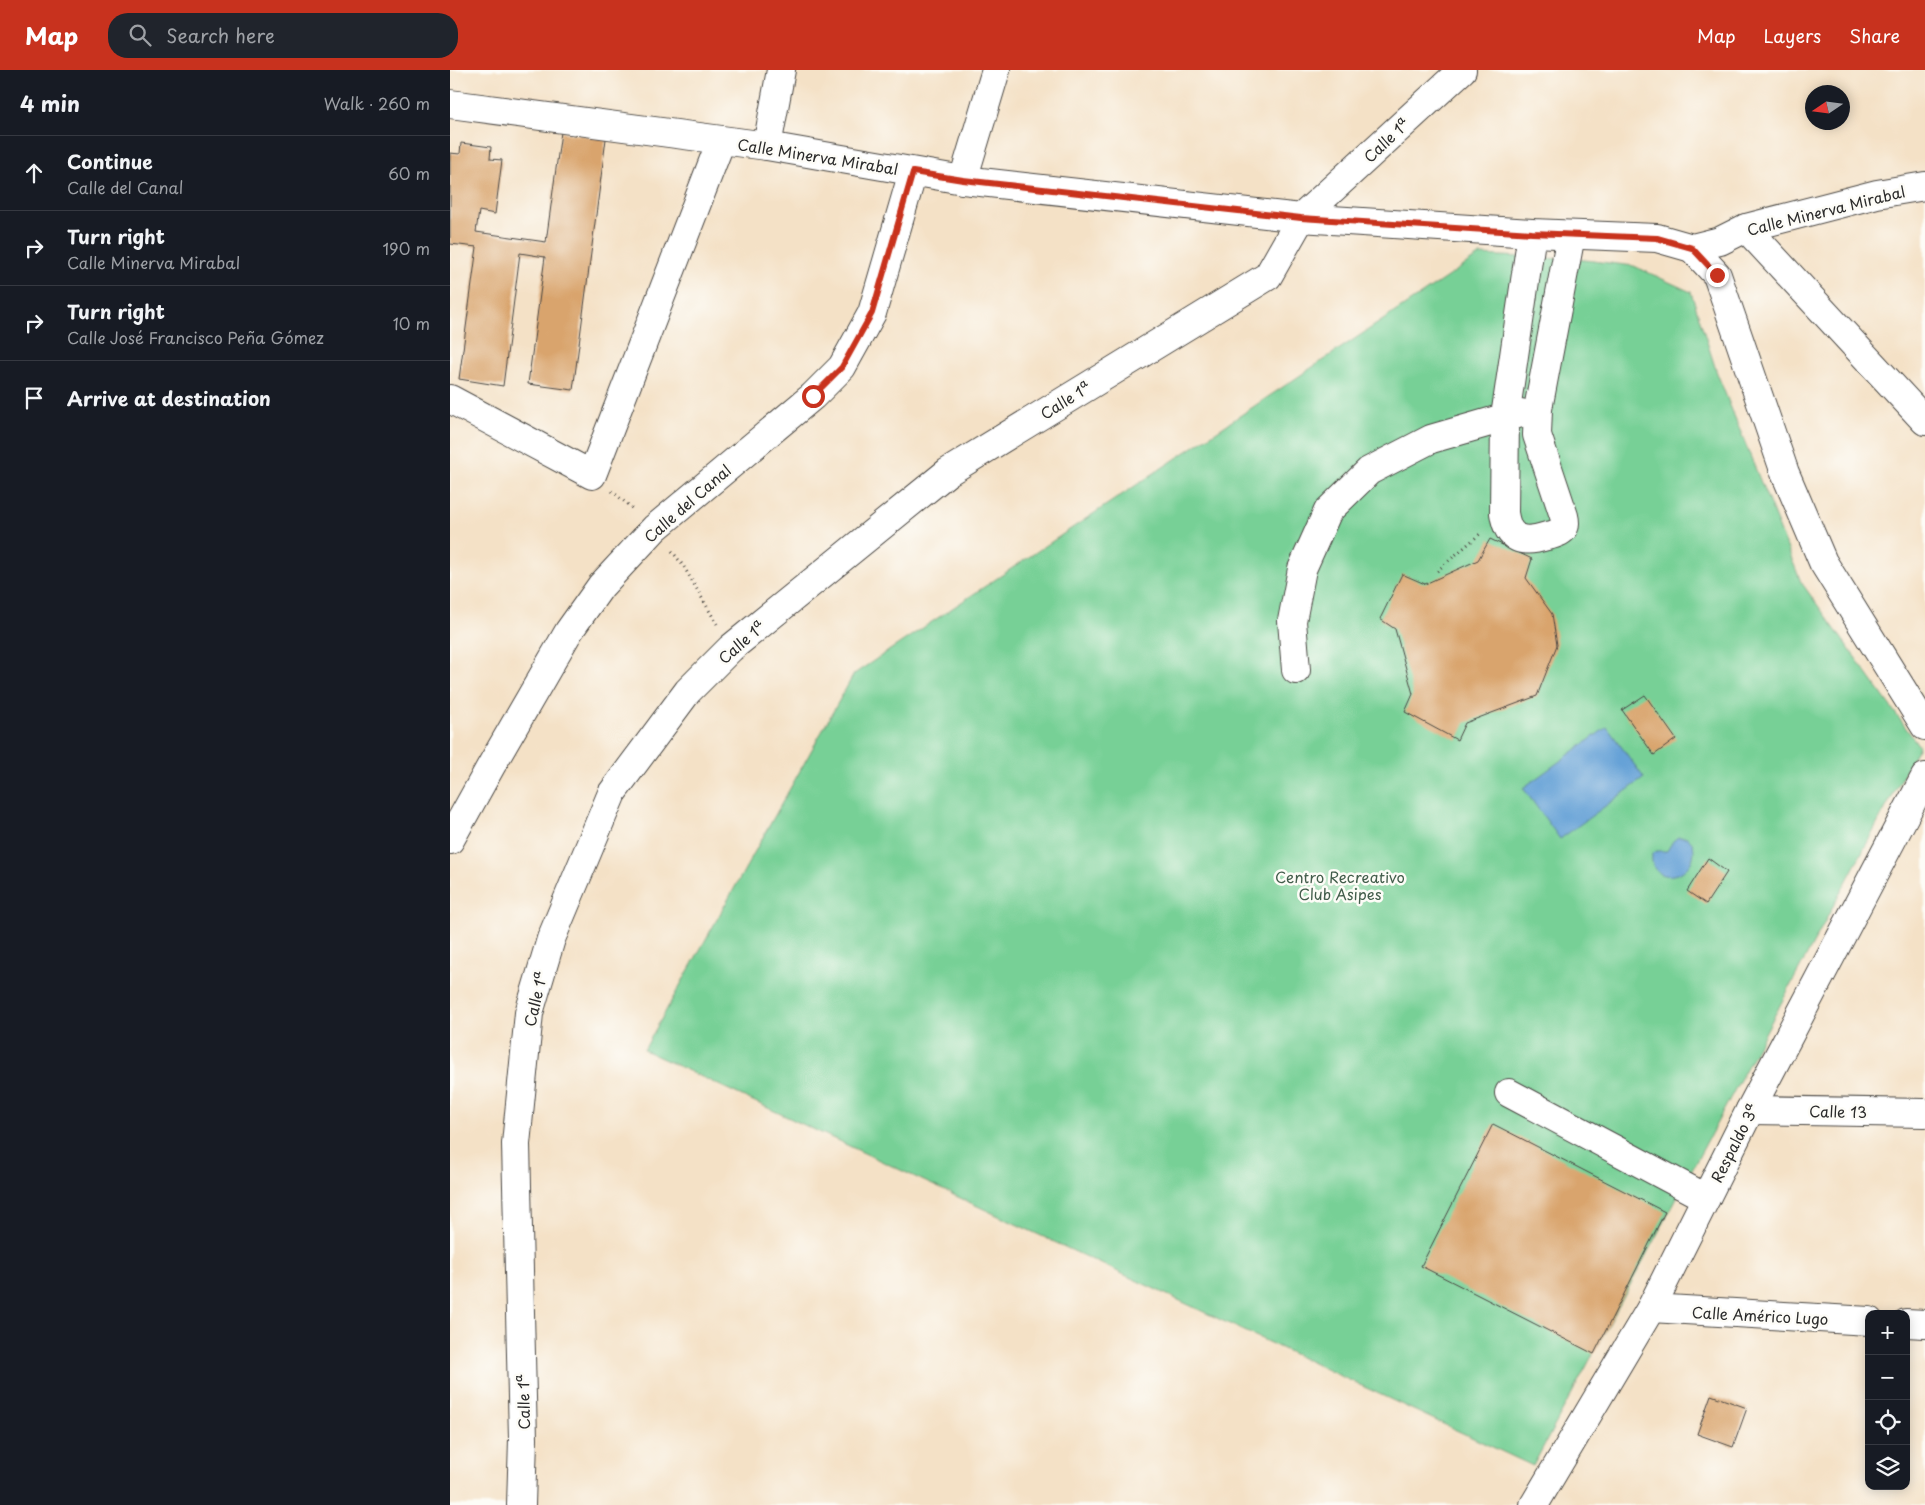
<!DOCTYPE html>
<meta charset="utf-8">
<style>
:root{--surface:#171b24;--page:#20242c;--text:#f1f3f6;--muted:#9ea1a6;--line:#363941;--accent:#c8321e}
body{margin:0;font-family:"Playpen Sans",sans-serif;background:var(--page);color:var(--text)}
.controls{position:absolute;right:15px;bottom:15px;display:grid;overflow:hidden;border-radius:10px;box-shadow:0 2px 12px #0003}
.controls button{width:45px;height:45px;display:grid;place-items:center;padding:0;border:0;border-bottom:1px solid var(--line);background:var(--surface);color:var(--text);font:25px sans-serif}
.compass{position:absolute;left:1355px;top:15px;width:45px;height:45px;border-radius:50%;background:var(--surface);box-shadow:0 2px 12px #0003;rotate:257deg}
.stop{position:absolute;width:15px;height:15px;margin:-11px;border:4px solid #c8321e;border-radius:50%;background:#fff}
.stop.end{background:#c8321e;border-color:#fff;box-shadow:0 1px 5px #0008}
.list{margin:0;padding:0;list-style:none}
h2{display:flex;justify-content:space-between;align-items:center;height:65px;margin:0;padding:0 20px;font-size:21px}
h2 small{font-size:16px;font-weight:400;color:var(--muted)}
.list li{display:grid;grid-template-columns:32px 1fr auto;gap:15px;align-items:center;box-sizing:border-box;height:75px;padding:0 20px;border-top:1px solid var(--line)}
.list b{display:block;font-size:19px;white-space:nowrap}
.list p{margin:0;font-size:16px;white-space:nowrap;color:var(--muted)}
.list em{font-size:16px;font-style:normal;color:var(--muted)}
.icon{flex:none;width:28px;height:28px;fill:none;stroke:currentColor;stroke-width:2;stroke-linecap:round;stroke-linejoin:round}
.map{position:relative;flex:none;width:1475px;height:1435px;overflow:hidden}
header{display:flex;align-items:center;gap:30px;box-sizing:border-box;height:70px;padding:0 25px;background:var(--accent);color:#fff}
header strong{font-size:24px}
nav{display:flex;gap:28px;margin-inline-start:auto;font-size:18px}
.search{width:350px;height:45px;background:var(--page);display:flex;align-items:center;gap:12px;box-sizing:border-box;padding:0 18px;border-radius:20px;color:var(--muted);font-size:19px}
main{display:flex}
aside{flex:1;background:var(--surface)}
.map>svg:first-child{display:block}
</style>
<header>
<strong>Map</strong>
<div class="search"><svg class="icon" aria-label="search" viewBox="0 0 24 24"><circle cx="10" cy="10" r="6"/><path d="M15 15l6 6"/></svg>Search here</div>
<nav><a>Map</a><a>Layers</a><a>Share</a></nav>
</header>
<main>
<aside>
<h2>4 min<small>Walk · 260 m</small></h2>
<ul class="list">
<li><svg class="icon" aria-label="ahead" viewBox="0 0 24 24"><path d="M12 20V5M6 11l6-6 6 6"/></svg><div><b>Continue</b><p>Calle del Canal</p></div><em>60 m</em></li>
<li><svg class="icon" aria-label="right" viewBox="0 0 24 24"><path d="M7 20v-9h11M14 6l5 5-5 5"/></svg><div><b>Turn right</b><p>Calle Minerva Mirabal</p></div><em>190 m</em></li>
<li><svg class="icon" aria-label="right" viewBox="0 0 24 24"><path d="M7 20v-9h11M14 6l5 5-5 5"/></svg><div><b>Turn right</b><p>Calle José Francisco Peña Gómez</p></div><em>10 m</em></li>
<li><svg class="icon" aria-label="arrive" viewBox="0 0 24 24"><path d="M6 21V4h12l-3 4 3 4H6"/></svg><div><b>Arrive at destination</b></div></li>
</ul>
</aside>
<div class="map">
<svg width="1475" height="1435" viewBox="0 0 1475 1435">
<rect width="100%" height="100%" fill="#fdfcf7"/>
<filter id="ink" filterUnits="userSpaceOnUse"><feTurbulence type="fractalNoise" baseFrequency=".02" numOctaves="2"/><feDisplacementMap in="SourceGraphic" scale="10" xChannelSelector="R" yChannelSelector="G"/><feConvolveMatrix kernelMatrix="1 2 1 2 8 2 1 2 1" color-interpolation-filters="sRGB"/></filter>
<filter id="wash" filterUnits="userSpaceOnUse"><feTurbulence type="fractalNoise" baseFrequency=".0096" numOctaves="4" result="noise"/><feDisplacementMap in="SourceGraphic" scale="20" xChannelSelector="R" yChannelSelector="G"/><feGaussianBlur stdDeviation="1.12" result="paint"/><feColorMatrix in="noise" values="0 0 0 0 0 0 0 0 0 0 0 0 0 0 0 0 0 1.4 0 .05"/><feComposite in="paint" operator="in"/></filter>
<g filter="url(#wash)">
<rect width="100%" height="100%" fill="#f4e1c6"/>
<polygon fill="#77d096" stroke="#517e60" points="1030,185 1135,190 1184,196 1241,222 1267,303 1351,512 1469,676 1083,1396 194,980 404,604"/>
<g fill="#66a2d7" stroke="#486681">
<polygon points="1157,657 1194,708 1110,769 1073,718"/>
<path d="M1228,767H1237L1243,774C1251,808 1198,819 1202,784L1207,781H1217L1223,771Z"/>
</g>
<g id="blocks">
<g fill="#d9a46d">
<polygon points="111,62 156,69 123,320 78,314 95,187 70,183 53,316 9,309 27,177 0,174 0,83 10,84 11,73 41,77 40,89 52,90 45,144 29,141 26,162 96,172"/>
<polygon points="1040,469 1082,489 1076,508 1102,544 1107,575 1087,626 1015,653 1007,670 955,642 963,624 945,559 930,549 952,504 975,514 1028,490"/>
<polygon points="1195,625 1226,669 1204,685 1172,640"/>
<polygon points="1258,788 1277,802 1256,834 1237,821"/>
<polygon points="1043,1054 1215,1142 1144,1284 971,1196"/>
<polygon points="1261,1325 1297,1338 1283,1377 1247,1364"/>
</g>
</g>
</g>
<g filter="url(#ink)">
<use href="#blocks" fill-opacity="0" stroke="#494642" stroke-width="1"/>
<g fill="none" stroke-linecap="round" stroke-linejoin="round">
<g stroke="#494642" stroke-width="30">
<g id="minor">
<polyline points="0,34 317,76 513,110 851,148 1082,163 1207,168 1242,178 1270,171 1296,158 1427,124 1475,116"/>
<polyline points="317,76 331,0"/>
<polyline points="513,110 546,0"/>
<polyline points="1296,158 1475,351"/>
<path d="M1082,163L1055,347L1054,443C1058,470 1072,474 1097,466C1102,465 1111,463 1114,458C1116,454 1115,450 1114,446L1087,365L1088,339L1121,165"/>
<polyline points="1242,178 1267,205 1335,403 1373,492 1475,656"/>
<polyline points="0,329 142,405 271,71"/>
<polyline points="846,600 842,551 852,499 878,441 919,401 981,369 1071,343"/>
<polyline points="0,770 41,696 119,561 151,516 205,458 363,326 392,297 422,243 463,102"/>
<polyline points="1059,1023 1256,1128"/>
<polyline points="1300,1040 1475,1043"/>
<polyline points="1201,1238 1419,1251"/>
<polyline points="1456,1253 1475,1254"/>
<polyline points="71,1435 73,1369 66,1074 79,943 101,869 162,723 238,621 281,578 498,402 818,206 851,148 1012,0"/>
<polyline points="1084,1435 1201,1238 1300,1040 1475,707"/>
</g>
</g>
<g stroke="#494642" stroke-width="3" stroke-dasharray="1 4" stroke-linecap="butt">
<polyline points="162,421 184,440"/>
<polyline points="222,481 234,497 267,554"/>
<polyline points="987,501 1031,463"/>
</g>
<use href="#minor" stroke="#fff" stroke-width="28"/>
</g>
</g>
<g fill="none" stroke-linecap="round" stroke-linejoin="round" filter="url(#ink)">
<polyline stroke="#c8321e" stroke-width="6" points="363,326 392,297 422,243 463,102 513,110 851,148 1082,163 1207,168 1242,178 1267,205"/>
</g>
<g text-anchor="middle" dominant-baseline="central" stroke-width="5" stroke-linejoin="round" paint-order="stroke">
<g font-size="15" fill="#2b2b2b" stroke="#fdfcf7">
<text transform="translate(936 70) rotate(-43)">Calle 1ª</text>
<text transform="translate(368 86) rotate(9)">Calle Minerva Mirabal</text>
<text transform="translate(1376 140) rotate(-14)">Calle Minerva Mirabal</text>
<text transform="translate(615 330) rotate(-32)">Calle 1ª</text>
<text transform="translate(237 433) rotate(-41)">Calle del Canal</text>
<text transform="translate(291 572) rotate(-41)">Calle 1ª</text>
<text transform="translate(85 929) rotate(-77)">Calle 1ª</text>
<text transform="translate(1388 1041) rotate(1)">Calle 13</text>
<text transform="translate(1284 1073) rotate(-63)">Respaldo 3ª</text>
<text transform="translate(1310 1245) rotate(3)">Calle Américo Lugo</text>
<text transform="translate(73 1332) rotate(-91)">Calle 1ª</text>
</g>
<g font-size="15" fill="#425d4b" stroke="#fdfcf7">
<text x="890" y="806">Centro Recreativo<tspan x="890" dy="17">Club Asipes</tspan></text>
</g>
</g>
</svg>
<div class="controls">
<button>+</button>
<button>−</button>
<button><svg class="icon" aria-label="locate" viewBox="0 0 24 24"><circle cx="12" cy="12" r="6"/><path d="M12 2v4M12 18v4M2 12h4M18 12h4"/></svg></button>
<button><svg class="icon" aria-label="layers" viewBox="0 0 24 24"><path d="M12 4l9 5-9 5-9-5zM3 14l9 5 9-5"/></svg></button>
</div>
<svg class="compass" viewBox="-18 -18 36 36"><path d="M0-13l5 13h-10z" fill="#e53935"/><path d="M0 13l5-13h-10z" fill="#9ea1a6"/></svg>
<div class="stop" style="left:363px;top:326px"></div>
<div class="stop end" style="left:1267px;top:205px"></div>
</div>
</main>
